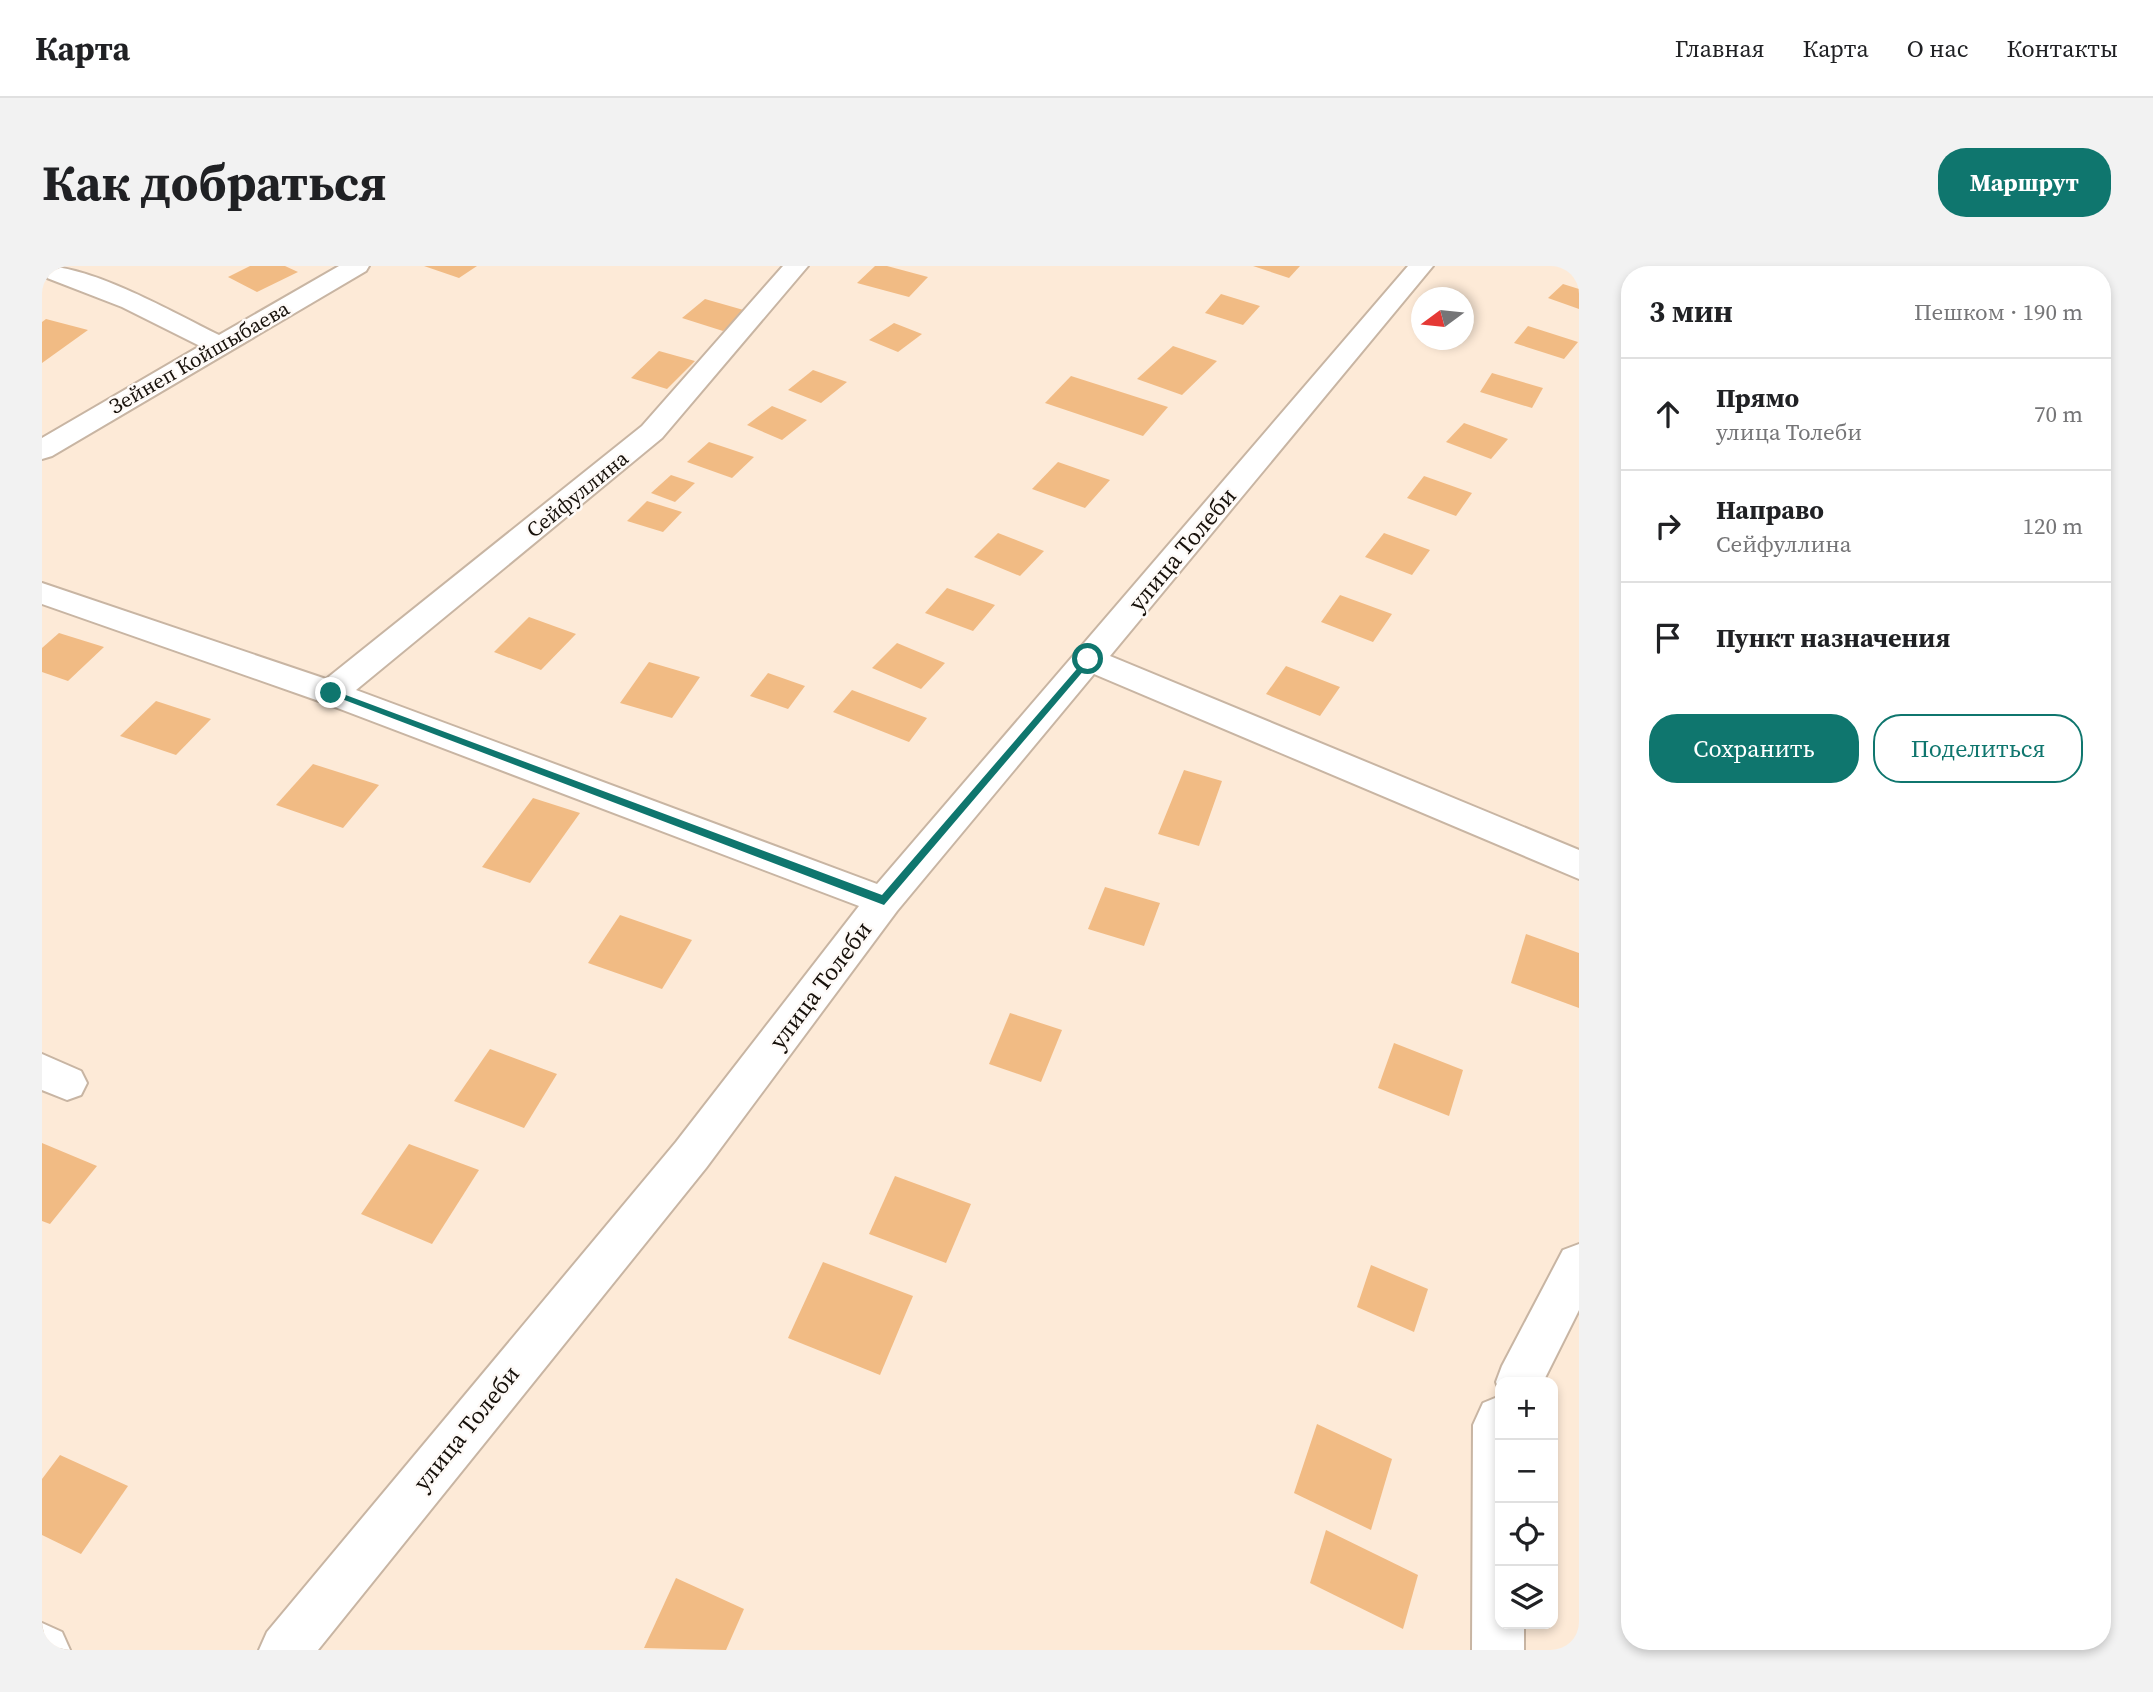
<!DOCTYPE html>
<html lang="ru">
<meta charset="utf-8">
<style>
:root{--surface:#fff;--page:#f2f2f2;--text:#202124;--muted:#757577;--line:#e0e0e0;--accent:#0f766e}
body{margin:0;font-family:"Source Serif 4",serif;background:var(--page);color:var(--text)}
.controls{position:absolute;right:21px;bottom:21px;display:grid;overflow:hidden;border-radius:14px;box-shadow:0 4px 10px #0003}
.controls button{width:63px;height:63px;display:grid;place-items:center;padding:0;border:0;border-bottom:2px solid var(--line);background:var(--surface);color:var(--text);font:35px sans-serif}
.compass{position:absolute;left:1369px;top:21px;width:63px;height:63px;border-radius:50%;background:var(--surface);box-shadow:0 4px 10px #0003;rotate:255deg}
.stop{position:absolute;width:21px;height:21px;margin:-16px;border:5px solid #0f766e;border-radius:50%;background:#fff}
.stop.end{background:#0f766e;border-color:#fff;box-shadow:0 2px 7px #0008}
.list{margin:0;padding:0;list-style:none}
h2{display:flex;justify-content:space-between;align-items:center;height:91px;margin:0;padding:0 28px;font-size:30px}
h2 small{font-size:23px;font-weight:400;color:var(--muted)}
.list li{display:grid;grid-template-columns:46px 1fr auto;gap:21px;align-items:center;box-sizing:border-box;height:112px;padding:0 28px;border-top:2px solid var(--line)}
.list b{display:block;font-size:26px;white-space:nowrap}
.list p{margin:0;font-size:23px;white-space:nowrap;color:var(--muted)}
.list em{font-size:23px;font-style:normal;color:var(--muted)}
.actions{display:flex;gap:14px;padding:21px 28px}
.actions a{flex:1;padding:16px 0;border:2px solid var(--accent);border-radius:28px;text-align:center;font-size:24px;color:var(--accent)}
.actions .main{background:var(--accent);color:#fff}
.icon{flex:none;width:38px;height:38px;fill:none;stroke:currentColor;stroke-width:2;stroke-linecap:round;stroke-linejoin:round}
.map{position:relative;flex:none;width:1537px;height:1384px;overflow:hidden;border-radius:28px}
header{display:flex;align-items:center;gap:42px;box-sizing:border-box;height:98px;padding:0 35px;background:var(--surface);border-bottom:2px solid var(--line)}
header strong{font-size:33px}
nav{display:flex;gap:38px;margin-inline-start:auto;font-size:24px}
.intro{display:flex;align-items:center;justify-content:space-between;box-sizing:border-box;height:168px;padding:0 42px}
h1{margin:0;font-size:49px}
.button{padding:18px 32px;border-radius:28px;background:var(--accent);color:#fff;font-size:24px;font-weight:700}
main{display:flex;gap:42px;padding:0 42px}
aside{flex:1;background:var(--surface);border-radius:28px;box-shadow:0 4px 10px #0003}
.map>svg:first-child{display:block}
</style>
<header>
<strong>Карта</strong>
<nav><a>Главная</a><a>Карта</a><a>О нас</a><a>Контакты</a></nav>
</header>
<div class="intro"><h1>Как добраться</h1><a class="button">Маршрут</a></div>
<main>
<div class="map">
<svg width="1537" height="1384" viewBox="0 0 1537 1384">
<rect width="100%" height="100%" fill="#fdead7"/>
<g fill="#f1bb84">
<polygon points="208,0 243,0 256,6 215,26 186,11"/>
<polygon points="382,0 435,0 417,12"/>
<polygon points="833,0 845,0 886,11 867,31 815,17"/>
<polygon points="1211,0 1258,0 1247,12"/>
<polygon points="1521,18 1537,23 1537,43 1506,32"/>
<polygon points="1179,28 1218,40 1201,59 1163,47"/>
<polygon points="663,33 705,45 681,65 640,52"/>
<polygon points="4,53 46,64 0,97 0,56"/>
<polygon points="852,57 880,68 856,86 827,74"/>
<polygon points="1486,60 1536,76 1522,93 1472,77"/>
<polygon points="1131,80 1175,95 1140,129 1095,113"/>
<polygon points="617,85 653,95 625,123 589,112"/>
<polygon points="771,104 805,116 779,137 746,124"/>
<polygon points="1450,107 1501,122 1490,142 1438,126"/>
<polygon points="1029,110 1126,141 1101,170 1003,137"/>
<polygon points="730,140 765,154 740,174 705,159"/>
<polygon points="1422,157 1466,173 1449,193 1404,176"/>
<polygon points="667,176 712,191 690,212 645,196"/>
<polygon points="1016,196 1068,214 1043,242 990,223"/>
<polygon points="629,209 653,217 633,236 609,227"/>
<polygon points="1382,210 1430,227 1414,250 1365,232"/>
<polygon points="605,235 640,246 621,266 585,255"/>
<polygon points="956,267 1002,285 978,310 932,291"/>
<polygon points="1342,267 1388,284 1370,309 1323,291"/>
<polygon points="905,322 953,339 931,365 883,347"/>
<polygon points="1298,329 1350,348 1331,376 1279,356"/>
<polygon points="487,351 534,368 499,404 452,386"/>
<polygon points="17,367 62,381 26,415 0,406 0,382"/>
<polygon points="855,377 903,397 879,423 830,402"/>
<polygon points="607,396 658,411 630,452 578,437"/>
<polygon points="1244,400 1298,421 1278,450 1224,428"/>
<polygon points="726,407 763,420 746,443 708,430"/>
<polygon points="810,424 885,452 867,476 791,446"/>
<polygon points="114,435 169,453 134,489 78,470"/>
<polygon points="271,498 337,519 301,562 234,539"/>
<polygon points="1142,504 1180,515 1157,580 1116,568"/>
<polygon points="491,532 538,547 488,617 440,601"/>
<polygon points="1063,621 1118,637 1102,680 1046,663"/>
<polygon points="578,649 650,674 620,723 546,697"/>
<polygon points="1484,668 1537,687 1537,742 1469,717"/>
<polygon points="968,747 1020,764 999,816 947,798"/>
<polygon points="1352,777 1421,804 1407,850 1336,822"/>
<polygon points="448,783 515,808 482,862 412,835"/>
<polygon points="0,877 55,900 8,958 0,955"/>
<polygon points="367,878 437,904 390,978 319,948"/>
<polygon points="853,910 929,938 904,997 827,968"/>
<polygon points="781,996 871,1030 838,1109 746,1072"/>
<polygon points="1329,999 1386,1023 1372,1066 1315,1041"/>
<polygon points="1275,1158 1350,1193 1329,1264 1252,1227"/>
<polygon points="18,1189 86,1220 39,1288 0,1269 0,1213"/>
<polygon points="1284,1264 1376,1309 1361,1363 1268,1317"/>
<polygon points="634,1312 702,1343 684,1384 602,1382"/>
</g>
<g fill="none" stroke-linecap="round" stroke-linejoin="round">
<g stroke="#c8b5a3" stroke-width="4">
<g id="minor">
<path d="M0,0C51,0 130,46 177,69L297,0H327L324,5L10,190L0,193V172L158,80L80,41L0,10Z"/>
<polygon points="741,0 766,0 620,172 314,424 835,618 1366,0 1391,0 1068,390 1537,584 1537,613 1052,408 855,645 664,902 276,1384 217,1384 225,1366 634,876 817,640 277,435 0,338 0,317 284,413 600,160"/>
<polygon points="0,788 39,805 45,817 39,829 25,834 0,824"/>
<polygon points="1537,978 1537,1044 1501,1116 1458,1116 1458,1127 1454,1116 1460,1100 1521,984"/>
<polygon points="1458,1130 1458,1358 1482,1358 1482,1384 1430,1384 1431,1159 1441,1137"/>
<polygon points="0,1357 20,1366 28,1384 0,1384"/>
</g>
</g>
<use href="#minor" fill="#fff" fill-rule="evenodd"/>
</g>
<polygon fill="#0f766e" points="1046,390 1049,396 842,639 284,427 293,425 840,629"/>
<g text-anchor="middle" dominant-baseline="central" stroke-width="5" stroke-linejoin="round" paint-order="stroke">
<g font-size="21" fill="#17110b" stroke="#fefaf7">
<text transform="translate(157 91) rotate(-30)">Зейнеп Койшыбаева</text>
<text transform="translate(535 228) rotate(-39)">Сейфуллина</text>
</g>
<g font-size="24" fill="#17110b" stroke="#fefaf7">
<text transform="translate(1140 283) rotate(-50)">улица Толеби</text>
<text transform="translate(778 719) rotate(-53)">улица Толеби</text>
<text transform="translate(424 1162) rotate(-51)">улица Толеби</text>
</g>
</g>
</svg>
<div class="controls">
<button>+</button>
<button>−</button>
<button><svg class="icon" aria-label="locate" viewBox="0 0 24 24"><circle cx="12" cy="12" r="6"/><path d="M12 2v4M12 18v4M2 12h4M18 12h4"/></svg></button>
<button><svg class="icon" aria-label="layers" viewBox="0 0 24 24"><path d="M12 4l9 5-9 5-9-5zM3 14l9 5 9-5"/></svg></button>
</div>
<svg class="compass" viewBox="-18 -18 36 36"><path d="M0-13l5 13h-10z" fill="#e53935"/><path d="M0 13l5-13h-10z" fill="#757577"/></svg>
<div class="stop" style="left:1046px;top:393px"></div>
<div class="stop end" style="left:289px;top:427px"></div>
</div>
<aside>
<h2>3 мин<small>Пешком · 190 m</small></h2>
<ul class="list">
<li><svg class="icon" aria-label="ahead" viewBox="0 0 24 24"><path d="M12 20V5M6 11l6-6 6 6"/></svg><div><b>Прямо</b><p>улица Толеби</p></div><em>70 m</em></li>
<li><svg class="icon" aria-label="right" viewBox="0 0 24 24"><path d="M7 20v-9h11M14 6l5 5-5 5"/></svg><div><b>Направо</b><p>Сейфуллина</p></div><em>120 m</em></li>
<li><svg class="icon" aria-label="arrive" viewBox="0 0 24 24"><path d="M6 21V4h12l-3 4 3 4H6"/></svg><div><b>Пункт назначения</b></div></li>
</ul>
<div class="actions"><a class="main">Сохранить</a><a>Поделиться</a></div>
</aside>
</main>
